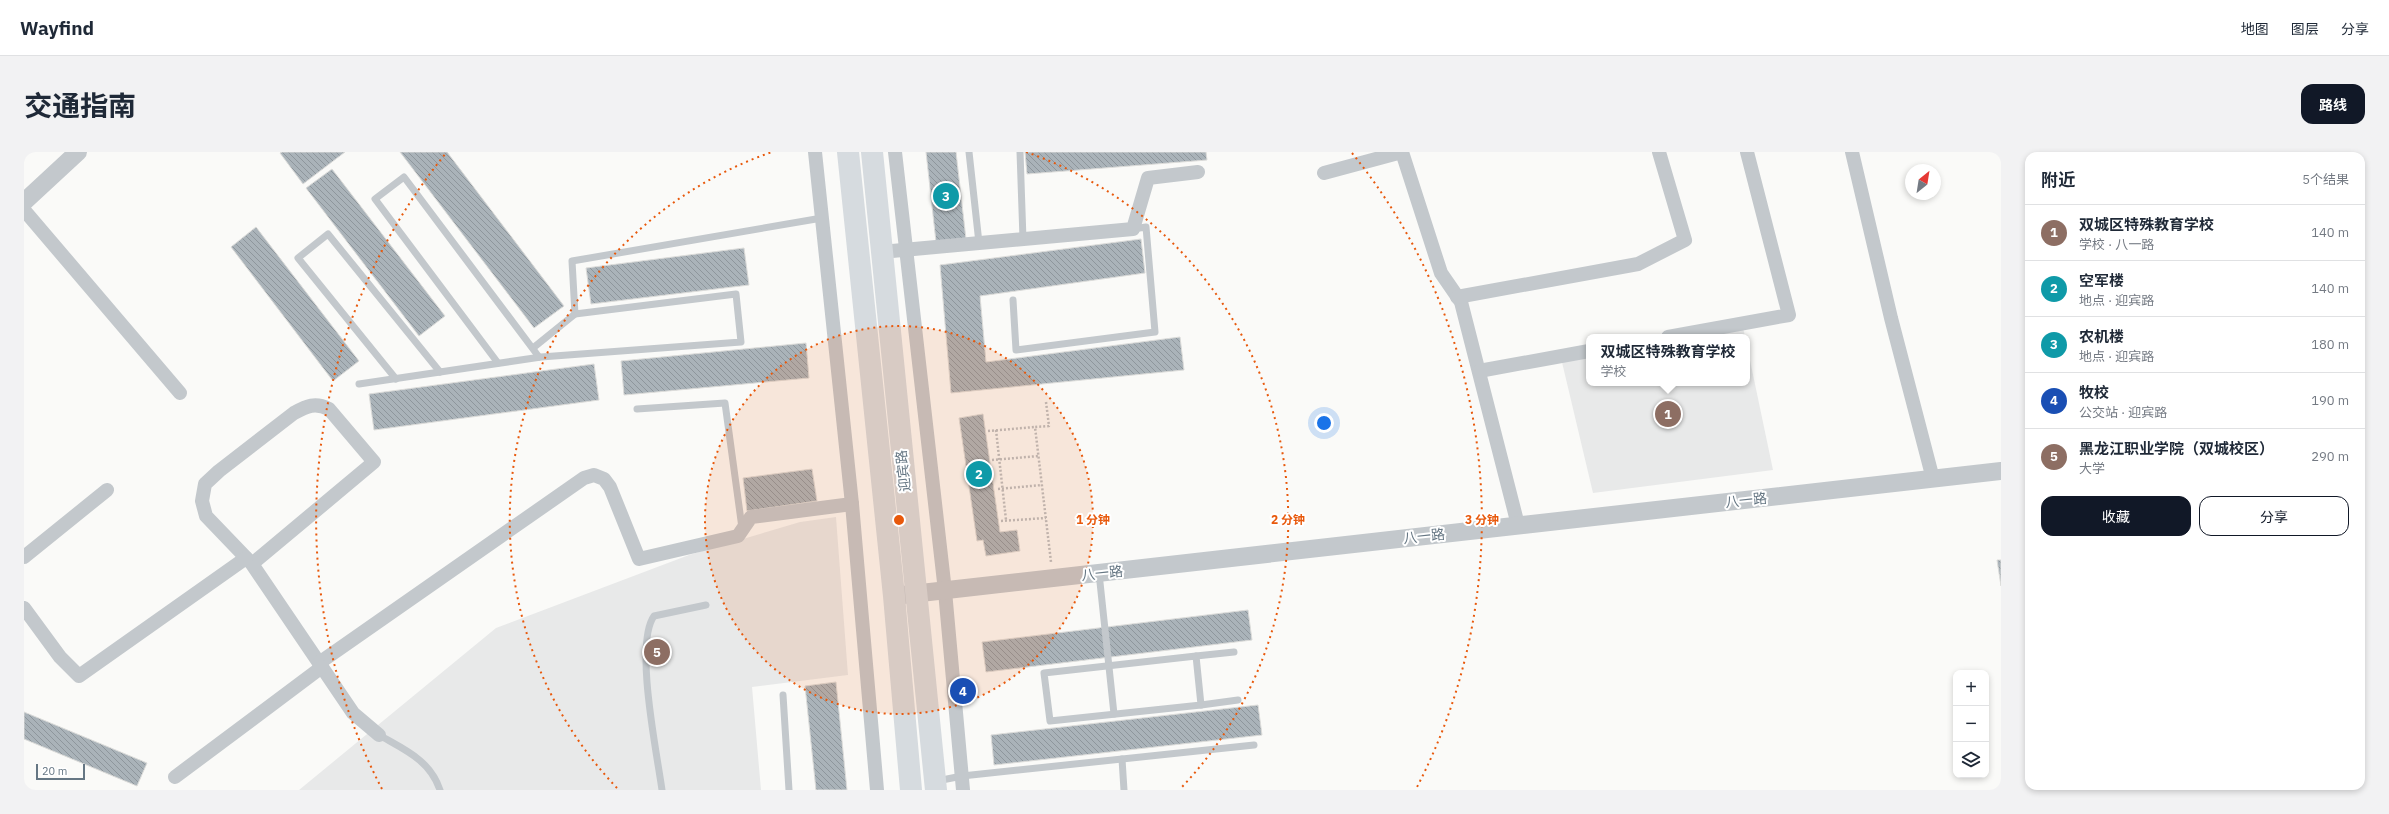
<!DOCTYPE html>
<html lang="zh">
<meta charset="utf-8">
<style>
:root{--surface:#fff;--page:#f2f2f3;--text:#1f2937;--muted:#747a83;--line:#e0e1e3;--accent:#111827}
body{margin:0;font-family:"IBM Plex Sans","Noto Sans SC",sans-serif;background:var(--page);color:var(--text)}
.controls{position:absolute;right:12px;bottom:12px;display:grid;overflow:hidden;border-radius:8px;box-shadow:0 2px 6px #0003}
.controls button{width:36px;height:36px;display:grid;place-items:center;padding:0;border:0;border-bottom:1px solid var(--line);background:var(--surface);color:var(--text);font:20px sans-serif}
.compass{position:absolute;left:1881px;top:12px;width:36px;height:36px;border-radius:50%;background:var(--surface);box-shadow:0 2px 6px #0003;rotate:30deg}
.scale{position:absolute;left:12px;bottom:10px;width:49px;box-sizing:border-box;padding-left:4px;border:2px solid #657683;border-top:0;font-size:11px;line-height:14px;white-space:nowrap;color:#657683;-webkit-text-stroke:3px #fff;paint-order:stroke}
.you{position:absolute;left:1300px;top:271px;width:14px;height:14px;margin:-10px;border:3px solid #fff;border-radius:50%;background:#1a73e8;box-shadow:0 0 0 6px #1a73e833}
.badge{display:grid;place-items:center;width:26px;height:26px;border-radius:50%;background:var(--accent);color:#fff;font-size:13px;font-weight:700}
.pin{position:absolute;translate:-50% -50%;border:2px solid #fff;box-shadow:0 1px 4px #0006}
.popup{position:absolute;left:1562px;top:182px;width:164px;height:52px;box-sizing:border-box;display:grid;place-content:center;border-radius:8px;background:var(--surface);filter:drop-shadow(0 1px 3px #0005);font-size:13px;white-space:nowrap;color:var(--muted)}
.popup b{font-size:15px;color:var(--text)}
.popup::after{content:'';position:absolute;left:50%;top:100%;margin-left:-8px;border:8px solid transparent;border-top-color:var(--surface)}
.list{margin:0;padding:0;list-style:none}
h2{display:flex;justify-content:space-between;align-items:center;height:52px;margin:0;padding:0 16px;font-size:17px}
h2 small{font-size:13px;font-weight:400;color:var(--muted)}
.list li{display:grid;grid-template-columns:26px 1fr auto;gap:12px;align-items:center;box-sizing:border-box;height:56px;padding:0 16px;border-top:1px solid var(--line)}
.list b{display:block;font-size:15px;white-space:nowrap}
.list p{margin:0;font-size:13px;white-space:nowrap;color:var(--muted)}
.list em{font-size:13px;font-style:normal;color:var(--muted)}
.actions{display:flex;gap:8px;padding:12px 16px}
.actions a{flex:1;padding:9px 0;border:1px solid var(--accent);border-radius:12px;text-align:center;font-size:14px;color:var(--accent)}
.actions .main{background:var(--accent);color:#fff}
.icon{flex:none;width:22px;height:22px;fill:none;stroke:currentColor;stroke-width:2;stroke-linecap:round;stroke-linejoin:round}
.map{position:relative;flex:none;width:1977px;height:638px;overflow:hidden;border-radius:12px}
header{display:flex;align-items:center;gap:24px;box-sizing:border-box;height:56px;padding:0 20px;background:var(--surface);border-bottom:1px solid var(--line)}
header strong{font-size:19px}
nav{display:flex;gap:22px;margin-inline-start:auto;font-size:14px}
.intro{display:flex;align-items:center;justify-content:space-between;box-sizing:border-box;height:96px;padding:0 24px}
h1{margin:0;font-size:28px}
.button{padding:10px 18px;border-radius:12px;background:var(--accent);color:#fff;font-size:14px;font-weight:700}
main{display:flex;gap:24px;padding:0 24px}
aside{flex:1;background:var(--surface);border-radius:12px;box-shadow:0 2px 6px #0003}
.map>svg:first-child{display:block}
</style>
<header>
<strong>Wayfind</strong>
<nav><a>地图</a><a>图层</a><a>分享</a></nav>
</header>
<div class="intro"><h1>交通指南</h1><a class="button">路线</a></div>
<main>
<div class="map">
<svg width="1977" height="638" viewBox="0 0 1977 638">
<defs>
<pattern id="building-back-hatch" width="6" height="6" patternUnits="userSpaceOnUse"><rect width="6" height="6" fill="#aab3b9"/><path d="M-1 5l2 2M0 0l6 6M5-1l2 2" fill="none" stroke="#8e969c"/></pattern>
</defs>
<rect width="100%" height="100%" fill="#fafaf8"/>
<g fill="#e8e9e9">
<polygon points="1719,175 1721,185 1660,185"/>
<polygon points="1723,194 1749,318 1569,341 1537,206 1565,201 1565,231 1723,231"/>
<polygon points="812,365 824,523 728,535 737,638 275,638 472,476 665,403 776,370"/>
</g>
<g fill="url(#building-back-hatch)" stroke="#dcdcda">
<polygon points="258,0 321,0 279,32 256,1"/>
<polygon points="376,0 423,0 540,154 510,176"/>
<polygon points="902,0 932,0 942,87 912,90"/>
<polygon points="1001,0 1182,0 1183,8 1003,22"/>
<polygon points="308,17 421,164 395,184 282,36"/>
<polygon points="232,75 335,209 309,229 207,95"/>
<polygon points="1117,87 1121,121 956,144 962,210 1156,185 1160,218 927,241 916,113"/>
<polygon points="720,96 725,133 567,152 562,116"/>
<polygon points="782,191 785,226 600,243 597,209"/>
<polygon points="570,212 575,248 350,278 345,242"/>
<polygon points="959,262 976,380 993,378 996,399 962,404 959,388 953,389 935,266"/>
<polygon points="788,317 793,349 723,359 719,326"/>
<polygon points="1973,408 1977,408 1977,434"/>
<polygon points="1224,458 1228,488 962,520 958,490"/>
<polygon points="812,530 823,638 792,638 781,534"/>
<polygon points="1234,553 1238,583 970,613 967,583"/>
<polygon points="0,560 123,611 113,634 0,587"/>
</g>
<g fill="none" stroke-linecap="round" stroke-linejoin="round">
<g stroke="#bbbfc2" stroke-width="2.5" stroke-dasharray="2 2" stroke-linecap="butt">
<polyline points="1022,250 1025,274 1011,275 1027,410"/>
<polyline points="972,278 982,368"/>
<polyline points="964,279 1011,275"/>
<polyline points="968,308 1015,304"/>
<polyline points="974,337 1018,333"/>
<polyline points="977,369 1022,366"/>
</g>
<g stroke="#c3c8cc" stroke-width="7">
<polyline points="945,0 955,91"/>
<polyline points="996,0 999,87"/>
<polyline points="989,148 992,198 1131,180 1122,75 1109,77"/>
<polyline points="509,196 551,162"/>
<polyline points="474,211 351,47 380,25 515,205"/>
<polyline points="372,227 274,106 304,82 416,220"/>
<polyline points="335,232 517,205 717,190 712,142 551,162 548,109 798,66"/>
<polyline points="613,257 701,251 718,376"/>
<polyline points="1075,421 1090,562"/>
<polygon points="1172,504 1177,553 1026,569 1020,521"/>
<polyline points="1172,504 1210,500"/>
<polyline points="759,543 765,638"/>
<polyline points="1177,553 1214,548"/>
<path d="M355,583C381,598 406,608 416,638"/>
<polyline points="1098,607 1100,638"/>
<polyline points="913,629 938,624 1230,593"/>
<path d="M638,638C633,601 610,492 630,464L682,453"/>
</g>
<g stroke="#c3c8cc" stroke-width="14">
<polyline points="791,0 828,352 853,638"/>
<polyline points="871,0 921,439 939,638"/>
<polyline points="1378,0 1417,121 1437,150 1494,373"/>
<polyline points="1828,0 1867,166 1909,327"/>
<polyline points="1300,21 1378,0"/>
<polyline points="0,58 156,241"/>
<polyline points="857,100 1109,77 1124,26 1174,20"/>
<polyline points="1433,145 1614,112 1661,88 1635,0"/>
<polyline points="1644,185 1765,163 1723,0"/>
<polyline points="1455,219 1565,199"/>
<polyline points="0,405 83,338"/>
<path d="M228,412L350,310L305,257C291,250 283,254 270,261L195,319L181,332L178,349L182,364L228,412L329,561L355,583"/>
<polyline points="0,456 36,505 55,524 222,406"/>
<polyline points="295,511 560,326 570,323 580,327 586,335 615,407 714,384 727,365 828,352"/>
<polyline points="151,625 298,515"/>
</g>
<g stroke="#c3c8cc" stroke-width="18">
<polyline points="0,50 54,0"/>
<polyline points="879,443 1977,319"/>
</g>
<g stroke="#d6dbdf" stroke-width="22">
<polyline points="824,0 870,444 887,638"/>
<polyline points="848,0 912,638"/>
</g>
</g>
<circle cx="875" cy="368" r="194" fill="#e8590c" fill-opacity=".12"/>
<g fill="none" stroke="#e8590c" stroke-width="2" stroke-dasharray="2 4">
<circle cx="875" cy="368" r="194"/>
<path d="M593 636A389 389 0 0 1 748 0M1002 0A389 389 0 0 1 1157 636"/>
<path d="M358 637A583 583 0 0 1 422 1M1328 1A583 583 0 0 1 1392 637"/>
</g>
<g text-anchor="middle" dominant-baseline="central" stroke-width="4" stroke-linejoin="round" paint-order="stroke">
<g font-size="14" fill="#657683" stroke="#fff">
<text transform="translate(879 319) rotate(-96)">迎宾路</text>
<text transform="translate(1722 348) rotate(-6)">八一路</text>
<text transform="translate(1400 384) rotate(-6)">八一路</text>
<text transform="translate(1078 421) rotate(-6)">八一路</text>
</g>
</g>
<circle cx="875" cy="368" r="6" fill="#e8590c" stroke="#fff" stroke-width="2"/>
<g font-size="12" text-anchor="middle" font-weight="bold" fill="#e8590c" stroke="#fff" stroke-width="4" stroke-linejoin="round" paint-order="stroke">
<text x="1069" y="372">1 分钟</text>
<text x="1264" y="372">2 分钟</text>
<text x="1458" y="372">3 分钟</text>
</g>
</svg>
<div class="controls">
<button>+</button>
<button>−</button>
<button><svg class="icon" aria-label="layers" viewBox="0 0 24 24"><path d="M12 4l9 5-9 5-9-5zM3 14l9 5 9-5"/></svg></button>
</div>
<svg class="compass" viewBox="-18 -18 36 36"><path d="M0-13l5 13h-10z" fill="#e53935"/><path d="M0 13l5-13h-10z" fill="#747a83"/></svg>
<div class="scale">20 m</div>
<div class="you"></div>
<div class="pin badge" style="left:1644px;top:262px;background:#8d6e63">1</div>
<div class="popup"><b>双城区特殊教育学校</b>学校</div>
<div class="pin badge" style="left:955px;top:322px;background:#0f9aa8">2</div>
<div class="pin badge" style="left:922px;top:44px;background:#0f9aa8">3</div>
<div class="pin badge" style="left:939px;top:539px;background:#1a4fb4">4</div>
<div class="pin badge" style="left:633px;top:500px;background:#8d6e63">5</div>
</div>
<aside>
<h2>附近<small>5个结果</small></h2>
<ul class="list">
<li><span class="badge" style="background:#8d6e63">1</span><div><b>双城区特殊教育学校</b><p>学校 · 八一路</p></div><em>140 m</em></li>
<li><span class="badge" style="background:#0f9aa8">2</span><div><b>空军楼</b><p>地点 · 迎宾路</p></div><em>140 m</em></li>
<li><span class="badge" style="background:#0f9aa8">3</span><div><b>农机楼</b><p>地点 · 迎宾路</p></div><em>180 m</em></li>
<li><span class="badge" style="background:#1a4fb4">4</span><div><b>牧校</b><p>公交站 · 迎宾路</p></div><em>190 m</em></li>
<li><span class="badge" style="background:#8d6e63">5</span><div><b>黑龙江职业学院（双城校区）</b><p>大学</p></div><em>290 m</em></li>
</ul>
<div class="actions"><a class="main">收藏</a><a>分享</a></div>
</aside>
</main>
